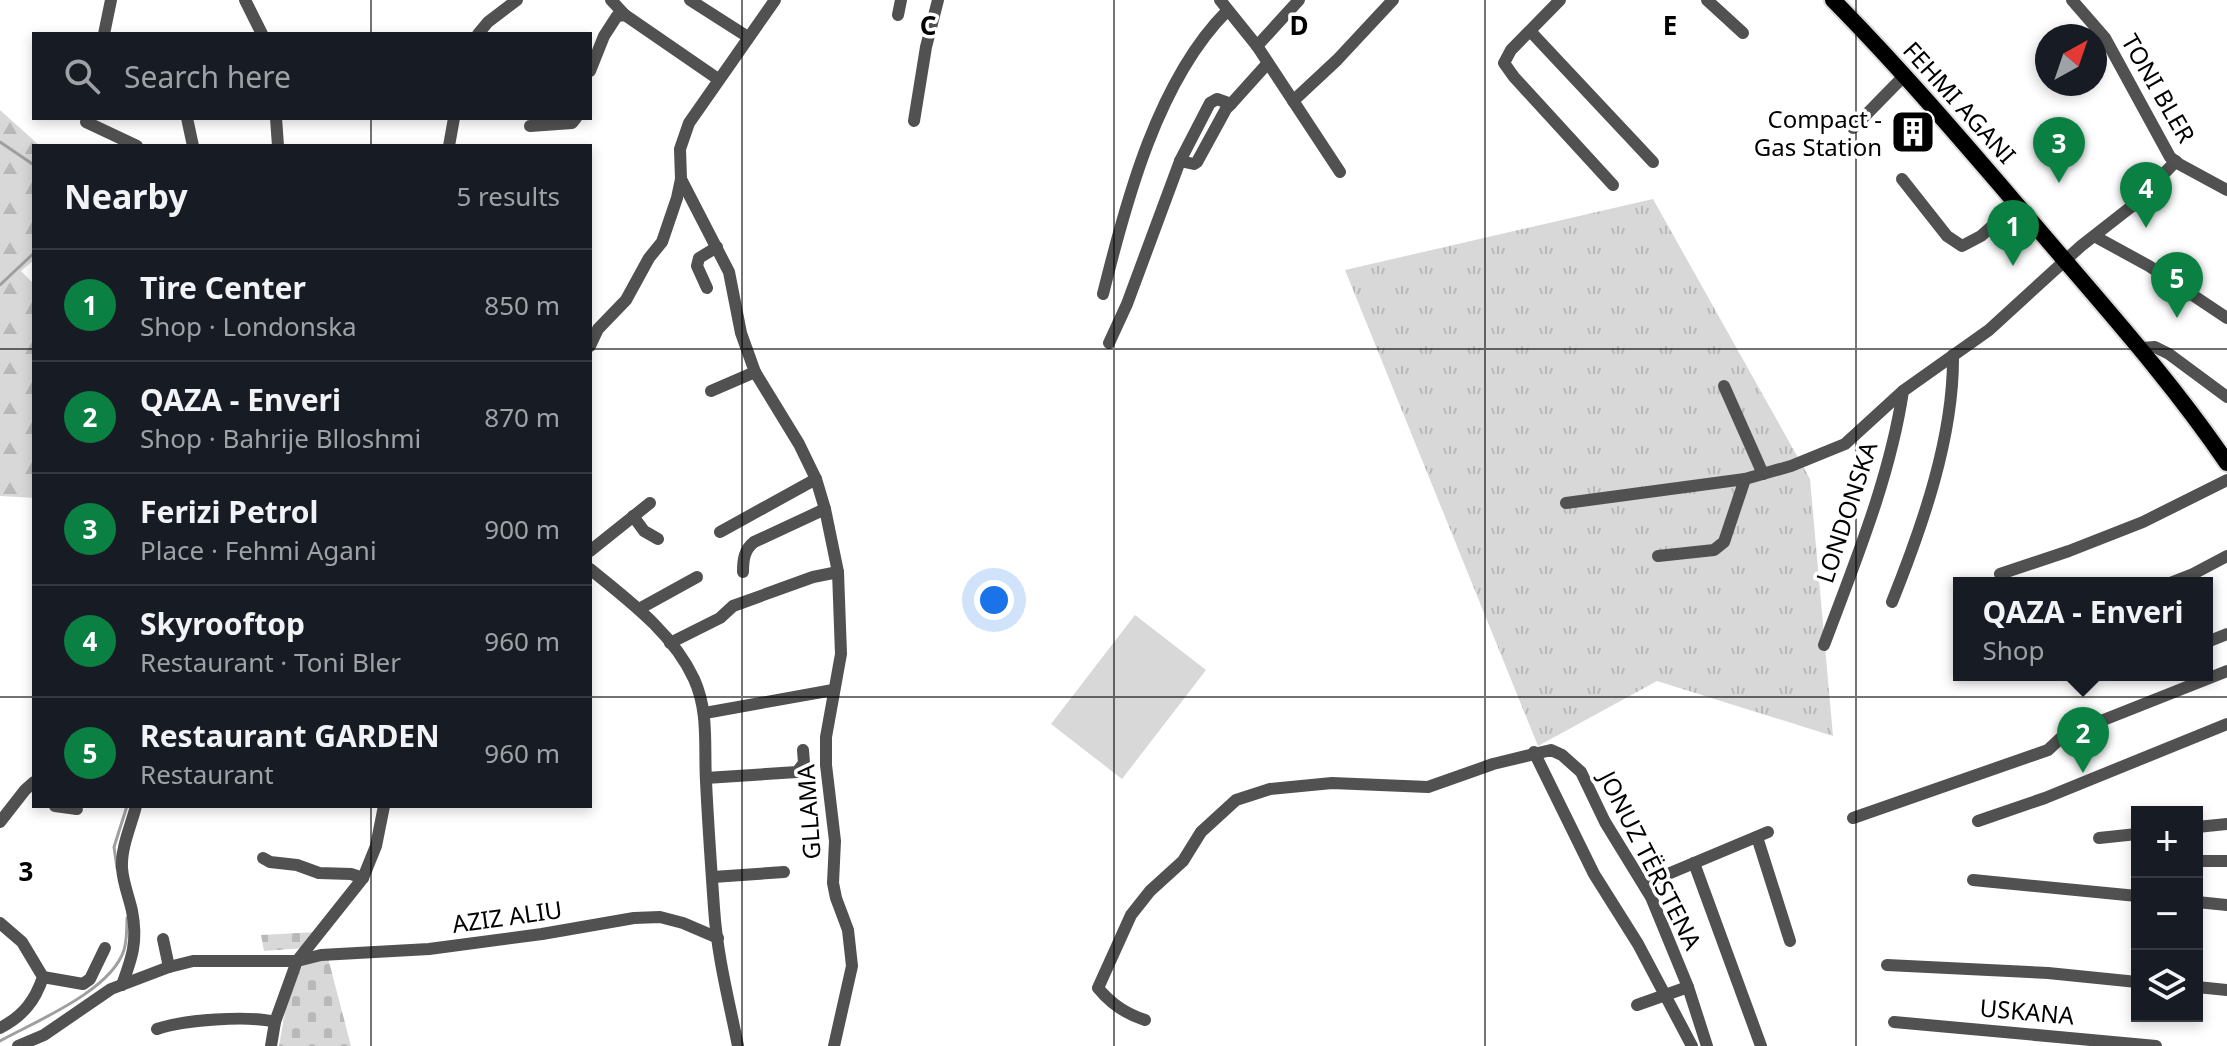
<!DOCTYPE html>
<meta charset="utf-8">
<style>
:root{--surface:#171b24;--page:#242831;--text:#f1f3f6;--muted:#9ea1a6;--line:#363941;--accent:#0b8043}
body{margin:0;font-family:"Noto Sans",sans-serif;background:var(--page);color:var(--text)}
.controls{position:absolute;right:24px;bottom:24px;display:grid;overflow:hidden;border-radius:0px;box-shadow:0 4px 12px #0003}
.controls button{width:72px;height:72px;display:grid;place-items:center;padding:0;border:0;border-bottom:2px solid var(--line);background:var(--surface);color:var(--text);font:40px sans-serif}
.compass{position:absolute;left:2035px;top:24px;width:72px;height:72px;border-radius:50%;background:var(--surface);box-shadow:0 4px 12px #0003;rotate:40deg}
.you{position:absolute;left:994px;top:600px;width:28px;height:28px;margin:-20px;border:6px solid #fff;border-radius:50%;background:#1a73e8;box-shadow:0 0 0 12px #1a73e833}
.badge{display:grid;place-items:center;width:52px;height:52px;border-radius:50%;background:var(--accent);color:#fff;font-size:26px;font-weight:700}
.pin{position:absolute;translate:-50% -66px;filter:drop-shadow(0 2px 4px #0008)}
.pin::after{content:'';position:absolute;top:42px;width:28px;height:24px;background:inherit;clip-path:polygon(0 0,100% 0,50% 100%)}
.popup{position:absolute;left:1953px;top:577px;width:260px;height:104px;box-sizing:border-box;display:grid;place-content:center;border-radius:0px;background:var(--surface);filter:drop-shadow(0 2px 6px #0005);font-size:26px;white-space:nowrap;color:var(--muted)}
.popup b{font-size:30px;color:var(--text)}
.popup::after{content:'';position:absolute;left:50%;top:100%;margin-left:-16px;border:16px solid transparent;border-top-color:var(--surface)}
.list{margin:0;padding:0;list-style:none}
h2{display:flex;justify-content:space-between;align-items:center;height:104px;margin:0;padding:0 32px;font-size:34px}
h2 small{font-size:26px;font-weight:400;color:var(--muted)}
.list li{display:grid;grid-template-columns:52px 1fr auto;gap:24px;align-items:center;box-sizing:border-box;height:112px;padding:0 32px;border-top:2px solid var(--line)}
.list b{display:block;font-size:30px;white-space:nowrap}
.list p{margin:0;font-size:26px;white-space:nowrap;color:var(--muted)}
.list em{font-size:26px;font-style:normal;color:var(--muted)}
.icon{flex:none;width:44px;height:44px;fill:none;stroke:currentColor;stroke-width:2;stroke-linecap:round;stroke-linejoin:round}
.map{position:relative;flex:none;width:2227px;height:1046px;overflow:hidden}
.search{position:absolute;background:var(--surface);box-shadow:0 4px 12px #0003;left:32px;top:32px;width:560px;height:88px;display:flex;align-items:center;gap:20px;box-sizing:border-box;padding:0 28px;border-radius:0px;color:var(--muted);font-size:30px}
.panel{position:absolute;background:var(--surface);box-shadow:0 4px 12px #0003;left:32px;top:144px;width:560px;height:664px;border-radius:0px}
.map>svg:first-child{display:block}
</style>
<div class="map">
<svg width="2227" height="1046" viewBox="0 0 2227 1046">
<defs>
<pattern id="grass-tufts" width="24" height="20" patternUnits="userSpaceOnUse" patternTransform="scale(2)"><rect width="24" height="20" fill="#d8d8d8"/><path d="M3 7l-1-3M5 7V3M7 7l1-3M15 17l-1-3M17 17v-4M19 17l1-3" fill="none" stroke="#b8b8b8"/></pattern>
<pattern id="forest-firs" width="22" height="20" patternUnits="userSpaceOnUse" patternTransform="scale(2)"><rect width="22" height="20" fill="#d8d8d8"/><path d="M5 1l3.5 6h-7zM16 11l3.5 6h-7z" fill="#b8b8b8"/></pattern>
<pattern id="cemetery-stones" width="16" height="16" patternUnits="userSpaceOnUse" patternTransform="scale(2)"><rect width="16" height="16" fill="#d8d8d8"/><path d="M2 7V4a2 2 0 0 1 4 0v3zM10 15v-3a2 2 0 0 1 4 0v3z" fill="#b8b8b8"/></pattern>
</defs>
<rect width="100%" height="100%" fill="#fff"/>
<polygon fill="url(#grass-tufts)" points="1653,199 1810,479 1833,736 1657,681 1538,746 1345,270"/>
<polygon fill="url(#forest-firs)" points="0,110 40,146 34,146 34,260 21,271 34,284 34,498 0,496"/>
<g fill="url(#cemetery-stones)">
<polygon points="316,932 304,948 264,951 261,935"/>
<polygon points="328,958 351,1046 279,1046 287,1001 304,962"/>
</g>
<polygon fill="#d8d8d8" points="1135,615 1206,670 1122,779 1051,724"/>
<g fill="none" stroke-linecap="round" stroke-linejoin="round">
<g stroke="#9f9f9f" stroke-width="3">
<polyline points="0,142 34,165"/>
<polyline points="0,285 34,253"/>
<polyline points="117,868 114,847 127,806"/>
<path d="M0,1041C36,1021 111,991 124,950C127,940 127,928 127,918"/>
</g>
<g stroke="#dbdbdb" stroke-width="20">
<path id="major" d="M1833,0C1907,75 1975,156 2044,236C2107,310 2172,382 2227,463"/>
</g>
<g stroke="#515151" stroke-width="12">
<polyline points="245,0 262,34"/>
<polyline points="611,0 625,15"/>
<polyline points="690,0 748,37"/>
<polyline points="1220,0 1257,46 1340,172"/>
<polyline points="1560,0 1511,50 1504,63 1514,77 1613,185"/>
<polyline points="1707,0 1743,33"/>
<polyline points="2072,0 2105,38 2170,157 2179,164 2227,190"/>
<polyline points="898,15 901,0"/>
<polyline points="1531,32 1653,162"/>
<polyline points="104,34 111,0"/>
<polyline points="478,34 488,22 517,0"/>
<polyline points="1257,46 1299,0"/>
<polyline points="590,71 604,36 617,16 625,15 718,79"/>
<polyline points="1293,101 1337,60 1393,0"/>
<polyline points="187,118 193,146"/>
<polyline points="276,118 278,146"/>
<polyline points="914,121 926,47 938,0"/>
<polyline points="86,122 137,146"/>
<polyline points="530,126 572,123 576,118"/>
<polyline points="1853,128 1904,76"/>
<polyline points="449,146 454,118"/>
<polyline points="1180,161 1194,164 1197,162 1226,109 1231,104"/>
<polyline points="681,179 729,272 741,333 755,372 799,444 816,479 825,509 838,572 841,654 826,737 826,765 835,841 833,883 836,898 848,930 852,966 834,1046"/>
<polyline points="1902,179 1947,236 1962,246 1981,236 2017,204"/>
<polyline points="2096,237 2149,266 2227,318"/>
<polyline points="707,288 697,266 699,258 717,247"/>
<path d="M1103,294C1126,201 1158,80 1227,11"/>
<polyline points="1109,343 1127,304 1180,161 1210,103 1217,99 1231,104 1267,64"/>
<polyline points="590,346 598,329 626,300 649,258 662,242 677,198 681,179 680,149 689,123 775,0"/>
<polyline points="2142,348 2155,347 2169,354 2227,397"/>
<polyline points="1724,386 1763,474"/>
<polyline points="711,391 755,372"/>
<polyline points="1566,503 1745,479 1791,466 1845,444 1903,391"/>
<polyline points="633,516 644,531 658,539"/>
<polyline points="720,532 816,479"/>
<polyline points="590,551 650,503"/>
<polyline points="1658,556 1714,550 1724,542 1745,479"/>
<path d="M590,569C628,600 673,633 694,679C709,712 704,745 706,781C708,823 711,866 714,908C717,955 729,1001 738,1046"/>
<path d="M743,572C743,560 744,550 754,542L825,509"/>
<polyline points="2000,574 2069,551 2143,522 2227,480"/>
<polyline points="2170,583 2193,574 2227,556"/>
<path d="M1892,602C1922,527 1954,437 1953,355"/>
<polyline points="639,609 697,577"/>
<polyline points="2207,642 2227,634"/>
<polyline points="670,643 720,618 733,606 813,577 838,572"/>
<path d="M1824,645C1855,562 1890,478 1903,391L1989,330L2081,246L2136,203L2176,161"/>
<polyline points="705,713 833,690"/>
<polyline points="1534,752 1594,874 1638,944 1692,1046"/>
<polyline points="706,778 797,772 804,763 803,750"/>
<polyline points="55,806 77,809"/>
<polyline points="1853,818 2048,750 2063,736 2227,671"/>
<polyline points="1978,821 2045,798 2227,724"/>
<polyline points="0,822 25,790 34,782"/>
<polyline points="2197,827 2227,824"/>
<polyline points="1757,837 1790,941"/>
<polyline points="2099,838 2137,834"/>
<polyline points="263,858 270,862 297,865 319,873 351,874 363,878"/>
<polyline points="2197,861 2227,861"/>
<polyline points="1694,863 1761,1046"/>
<polyline points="713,877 784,872"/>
<polyline points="1973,880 2137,896"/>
<polyline points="1644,884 1768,832"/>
<polyline points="2197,902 2227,905"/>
<path d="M0,923L22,942L43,977C35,1001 23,1016 0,1028"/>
<polyline points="163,939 169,967"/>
<polyline points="1887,965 2048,973 2137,982"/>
<polyline points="43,977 83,984 90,979 105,948"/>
<path d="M122,985C132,958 138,941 132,911C129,897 123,883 122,868C121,847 131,826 136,806"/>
<polyline points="2197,987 2227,990"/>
<polyline points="1637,1005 1688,987"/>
<path d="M1145,1020C1126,1014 1111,1004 1098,988L1131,915L1150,891L1183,861L1201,832L1236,800L1270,789L1332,783L1428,787L1493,764L1551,750L1562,755L1581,772L1605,822L1651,897L1688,987L1707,1046"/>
<polyline points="1894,1022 2156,1046"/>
<path d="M157,1029C183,1020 248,1015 275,1022"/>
<polyline points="18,1046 44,1035 111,989 169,967 193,961 297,961 321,955 429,949 542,934 634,918 660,917 683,923 718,938"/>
<polyline points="271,1046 275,1022 297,961 363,878 376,846 384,806"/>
</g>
<use href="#major" stroke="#000" stroke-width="16"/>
</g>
<path fill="none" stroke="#000" stroke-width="2" stroke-opacity="0.55" d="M371,0V34M742,0V1046M1114,0V1046M1485,0V1046M1856,0V1046M371,118V146M0,349H34M590,349H2227M0,697H34M590,697H2227M371,806V1046"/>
<defs>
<g id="building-square" transform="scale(2.3)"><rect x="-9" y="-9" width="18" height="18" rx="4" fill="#000" stroke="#fff"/><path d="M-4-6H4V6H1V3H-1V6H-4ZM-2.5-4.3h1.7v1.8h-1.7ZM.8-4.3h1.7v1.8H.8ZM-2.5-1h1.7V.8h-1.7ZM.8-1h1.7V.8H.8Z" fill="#fff"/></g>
</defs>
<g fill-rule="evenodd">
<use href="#building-square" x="1913" y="132"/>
</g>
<g text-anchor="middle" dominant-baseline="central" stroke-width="7" stroke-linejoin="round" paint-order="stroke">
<g font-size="24" fill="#000" stroke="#fff">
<text transform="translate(2159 88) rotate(60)">TONI BLER</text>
<text transform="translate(1960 102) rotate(48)">FEHMI AGANI</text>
<text transform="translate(1846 512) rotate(-72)">LONDONSKA</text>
<text transform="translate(808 812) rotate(-94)">GLLAMA</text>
<text transform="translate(1651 860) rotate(63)">JONUZ TËRSTENA</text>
<text transform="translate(507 916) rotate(-8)">AZIZ ALIU</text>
<text transform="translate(2027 1011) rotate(5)">USKANA</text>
</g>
<g font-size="24" fill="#000" stroke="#fff" text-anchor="end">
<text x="1882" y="118">Compact -<tspan x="1882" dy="28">Gas Station</tspan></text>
</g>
</g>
<g font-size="26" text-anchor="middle" font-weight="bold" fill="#000" stroke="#fff" stroke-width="7" stroke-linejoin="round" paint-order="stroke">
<text x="928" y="35">C</text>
<text x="1299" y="35">D</text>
<text x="1670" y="35">E</text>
<text x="26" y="881">3</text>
</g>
</svg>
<div class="controls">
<button>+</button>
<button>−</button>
<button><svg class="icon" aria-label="layers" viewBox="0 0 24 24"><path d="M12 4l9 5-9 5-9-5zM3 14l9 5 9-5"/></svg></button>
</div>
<svg class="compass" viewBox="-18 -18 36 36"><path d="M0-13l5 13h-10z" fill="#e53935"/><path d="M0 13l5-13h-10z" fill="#9ea1a6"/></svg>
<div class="you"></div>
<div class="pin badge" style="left:2013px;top:266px">1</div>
<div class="pin badge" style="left:2083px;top:773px">2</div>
<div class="popup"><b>QAZA - Enveri</b>Shop</div>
<div class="pin badge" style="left:2059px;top:183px">3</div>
<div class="pin badge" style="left:2146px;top:228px">4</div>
<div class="pin badge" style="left:2177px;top:318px">5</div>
<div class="search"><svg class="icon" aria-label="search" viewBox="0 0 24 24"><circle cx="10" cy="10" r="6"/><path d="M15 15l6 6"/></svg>Search here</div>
<section class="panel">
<h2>Nearby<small>5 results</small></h2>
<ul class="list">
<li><span class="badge">1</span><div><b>Tire Center</b><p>Shop · Londonska</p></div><em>850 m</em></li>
<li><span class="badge">2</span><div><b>QAZA - Enveri</b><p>Shop · Bahrije Blloshmi</p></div><em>870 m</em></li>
<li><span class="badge">3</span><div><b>Ferizi Petrol</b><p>Place · Fehmi Agani</p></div><em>900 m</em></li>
<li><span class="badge">4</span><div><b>Skyrooftop</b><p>Restaurant · Toni Bler</p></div><em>960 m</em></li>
<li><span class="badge">5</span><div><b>Restaurant GARDEN</b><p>Restaurant</p></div><em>960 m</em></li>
</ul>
</section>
</div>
